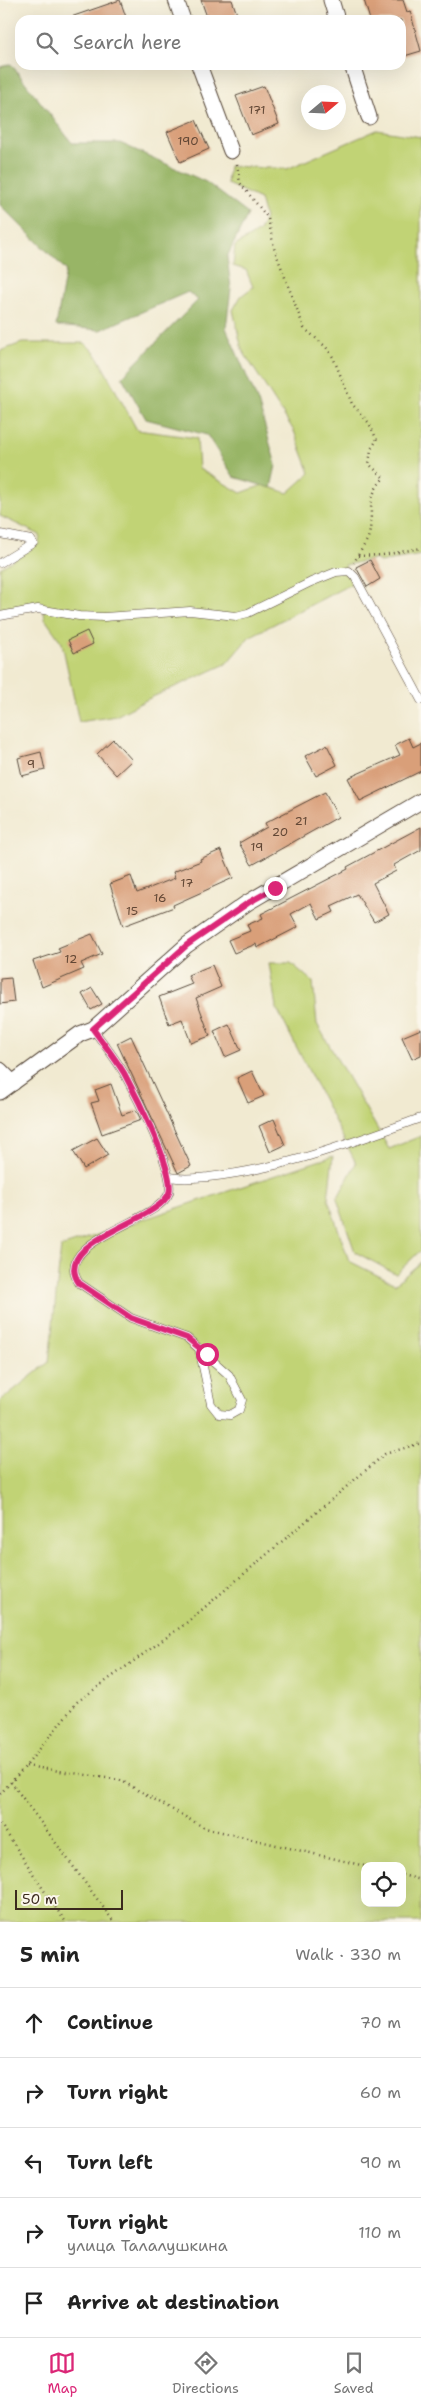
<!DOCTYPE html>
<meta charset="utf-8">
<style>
:root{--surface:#fff;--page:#f2f2f2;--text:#222;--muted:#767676;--line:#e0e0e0;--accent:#db2777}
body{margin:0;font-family:"Shantell Sans",sans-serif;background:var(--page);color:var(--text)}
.controls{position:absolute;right:15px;bottom:15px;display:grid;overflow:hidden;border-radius:10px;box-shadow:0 5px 20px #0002}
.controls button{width:45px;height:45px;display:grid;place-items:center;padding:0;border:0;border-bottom:1px solid var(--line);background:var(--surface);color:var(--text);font:25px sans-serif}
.compass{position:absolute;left:301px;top:85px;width:45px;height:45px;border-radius:50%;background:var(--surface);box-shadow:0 5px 20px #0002;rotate:71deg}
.scale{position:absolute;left:15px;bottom:12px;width:108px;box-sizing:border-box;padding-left:5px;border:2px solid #3b2a1e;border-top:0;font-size:14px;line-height:18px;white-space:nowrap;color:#3b2a1e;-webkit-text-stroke:4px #fbf7ec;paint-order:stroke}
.stop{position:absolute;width:15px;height:15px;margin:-11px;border:4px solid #db2777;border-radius:50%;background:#fff}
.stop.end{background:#db2777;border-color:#fff;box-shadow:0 1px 5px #0008}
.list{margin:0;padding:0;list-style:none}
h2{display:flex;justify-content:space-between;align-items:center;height:65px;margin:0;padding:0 20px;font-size:21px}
h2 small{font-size:16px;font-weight:400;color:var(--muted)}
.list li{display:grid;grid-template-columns:32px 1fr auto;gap:15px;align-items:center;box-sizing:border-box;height:70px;padding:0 20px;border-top:1px solid var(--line)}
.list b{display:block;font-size:19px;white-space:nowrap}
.list p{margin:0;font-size:16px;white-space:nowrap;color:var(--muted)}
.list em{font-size:16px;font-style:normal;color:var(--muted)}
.icon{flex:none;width:28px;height:28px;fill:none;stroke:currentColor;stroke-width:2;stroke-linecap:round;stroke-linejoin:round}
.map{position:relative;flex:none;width:421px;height:1922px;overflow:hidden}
.search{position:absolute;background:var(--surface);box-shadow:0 5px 20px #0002;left:15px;right:15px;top:15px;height:55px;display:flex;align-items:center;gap:12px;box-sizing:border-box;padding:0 18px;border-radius:15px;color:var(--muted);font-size:19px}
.sheet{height:415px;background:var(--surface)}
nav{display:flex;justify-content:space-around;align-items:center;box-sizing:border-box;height:70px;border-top:1px solid var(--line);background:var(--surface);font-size:14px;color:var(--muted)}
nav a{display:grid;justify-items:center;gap:2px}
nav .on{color:var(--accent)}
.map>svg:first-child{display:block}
</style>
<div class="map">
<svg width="421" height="1922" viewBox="0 0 421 1922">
<rect width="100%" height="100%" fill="#fbf7ec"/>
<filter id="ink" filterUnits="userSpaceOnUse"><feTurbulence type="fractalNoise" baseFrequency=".02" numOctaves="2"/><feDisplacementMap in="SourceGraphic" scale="10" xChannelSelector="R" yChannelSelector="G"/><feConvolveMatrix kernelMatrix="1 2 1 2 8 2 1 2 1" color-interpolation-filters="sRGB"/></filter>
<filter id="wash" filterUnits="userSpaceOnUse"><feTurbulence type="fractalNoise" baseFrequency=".0096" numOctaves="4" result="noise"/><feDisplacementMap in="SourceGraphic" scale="20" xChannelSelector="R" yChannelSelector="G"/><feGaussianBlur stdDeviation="1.12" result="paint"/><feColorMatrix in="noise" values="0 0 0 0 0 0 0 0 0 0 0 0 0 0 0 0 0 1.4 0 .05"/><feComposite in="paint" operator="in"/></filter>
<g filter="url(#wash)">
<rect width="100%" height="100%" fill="#f1ead1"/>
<g fill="#c1d375" stroke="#7e7e4a" fill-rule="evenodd">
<polygon points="377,130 421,137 421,555 380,562 375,559 345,565 351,584 249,637 226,664 148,699 116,716 79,722 62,643 45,619 43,605 29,605 0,612 0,568 39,544 40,535 0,516 0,351 22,343 85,343 96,354 137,430 197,438 199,469 241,493 263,485 288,493 310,473 294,431 242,350 233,310 241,296 253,287 246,270 233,266 235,246 259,231 265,218 260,199 227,184 229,166 287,169"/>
<polygon points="269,963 291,963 313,982 317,1024 389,1149 421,1136 421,1250 396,1274 355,1252 337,1199 356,1163 276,1007"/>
<path d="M333,1156L328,1199L349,1261L395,1284L421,1262V1922H0V1401L49,1362L61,1247ZM365,1866H402V1903H365Z"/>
</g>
<polygon fill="#98b566" stroke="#6a7042" points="11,64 72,143 120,143 206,182 248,214 227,257 231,288 226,328 258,402 276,465 271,488 234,477 207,435 146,419 122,377 198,300 188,292 100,330 56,326 66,270 0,205 0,67"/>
<g id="blocks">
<g fill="#d99f79">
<polygon points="120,0 127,20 68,20 68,18"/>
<polygon points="201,0 232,0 239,20 208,20"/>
<polygon points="364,0 403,0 407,12 410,11 421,51 401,57 401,20 370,20"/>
<polygon points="264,86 279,124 251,135 236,96"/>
<polygon points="196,120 209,149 180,162 167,132"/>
<polygon points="370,560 380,579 367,587 356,567"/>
<polygon points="87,631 93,644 74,653 68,640"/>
<polygon points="409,738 413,747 421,743 421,771 360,801 348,778 400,755 395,745"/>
<polygon points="113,739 132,760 116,775 97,754"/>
<polygon points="327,745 337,765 316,776 305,756"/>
<polygon points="41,752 45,770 22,776 18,758"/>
<polygon points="325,792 338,817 252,865 239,843 267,827 265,823"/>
<polygon points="421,827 421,850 394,865 396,871 373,883 389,914 374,922 357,894 331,906 334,912 319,919 311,903 291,914 298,927 257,948 256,944 234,953 228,940 250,931 247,925 263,918 261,914 348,869 347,867"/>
<polygon points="221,850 233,878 173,905 174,907 123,926 110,884 131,876 137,893 175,878 173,872 201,861 200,859"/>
<polygon points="92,934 102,954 81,963 84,969 42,987 33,961 60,952 58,948"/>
<polygon points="212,965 221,987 196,998 210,1036 191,1043 182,1019 169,1024 159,997 192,984 188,975"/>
<polygon points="11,978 14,1002 0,1004 0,979"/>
<polygon points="92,988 102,1004 91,1010 82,994"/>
<polygon points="229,1024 241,1050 225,1057 214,1031"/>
<polygon points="421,1029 421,1055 412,1059 402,1037"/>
<polygon points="131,1036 191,1166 178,1173 117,1043"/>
<polygon points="252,1071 264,1096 248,1103 237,1078"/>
<polygon points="111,1084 122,1115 136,1110 141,1120 102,1134 91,1103 99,1101 95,1090"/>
<polygon points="274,1119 285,1145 270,1152 259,1126"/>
<polygon points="97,1138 108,1155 84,1169 73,1151"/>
</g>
</g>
</g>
<g filter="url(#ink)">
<use href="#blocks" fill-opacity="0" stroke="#564739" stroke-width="1"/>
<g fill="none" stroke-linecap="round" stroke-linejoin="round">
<g stroke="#564739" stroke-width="9">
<g id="lane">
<polyline points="0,534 31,540 33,543 0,563"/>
<polyline points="0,616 38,609 79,616 104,617 190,611 236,616 248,613 311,582 336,572 349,571 355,577 421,700"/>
<path d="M93,1029C103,1043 115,1058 124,1073C135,1093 176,1173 169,1193C159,1222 50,1240 79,1283L131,1318L187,1338L229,1375L242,1400L239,1410L230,1415L219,1414L211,1404L199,1348"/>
<path d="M170,1177C184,1180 195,1178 208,1177C284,1169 350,1143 421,1118"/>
</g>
</g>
<g stroke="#564739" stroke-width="17">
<g id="street">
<polyline points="176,0 183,20"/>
<polyline points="331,0 337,20"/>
<polyline points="199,65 231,151"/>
<polyline points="352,65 369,117"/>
<polyline points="0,1070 13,1083"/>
<polyline points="0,1092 80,1034 93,1029 187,945 247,903 421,801"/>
</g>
</g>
<g stroke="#564739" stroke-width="2.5" stroke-dasharray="1 4" stroke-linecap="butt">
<path d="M237,164L240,183L268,218L274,248L304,328L326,347L333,357L352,404L369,423L377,440L371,449L369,464L384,478C365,497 374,513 369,535C366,544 358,554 354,563"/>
<polyline points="358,556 383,555 421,548"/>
<polyline points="26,1766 120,1780 205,1828 365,1866"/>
<polyline points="11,1782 114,1922"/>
<polyline points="0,1794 26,1766 77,1702 185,1624 385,1454 421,1443"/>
<path d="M0,1824C23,1856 42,1890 66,1922"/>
<polyline points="402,1875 421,1880"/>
</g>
<use href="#lane" stroke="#fff" stroke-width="8"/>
<use href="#street" stroke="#fff" stroke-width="15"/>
</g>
</g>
<g fill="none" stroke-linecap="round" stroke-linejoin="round" filter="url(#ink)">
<path stroke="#db2777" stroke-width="6" d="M207,1354L187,1338L131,1318L79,1283C50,1240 159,1222 169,1193C176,1173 135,1093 124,1073C115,1058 103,1043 93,1029L187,945L248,903L275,888"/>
</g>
<g text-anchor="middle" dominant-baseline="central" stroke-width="4" stroke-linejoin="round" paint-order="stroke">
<g font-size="12" fill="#624735">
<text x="257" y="110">171</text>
<text x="188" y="141">190</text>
<text x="31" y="764">9</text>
<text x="301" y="821">21</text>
<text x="280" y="832">20</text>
<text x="257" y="847">19</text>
<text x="187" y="883">17</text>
<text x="160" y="898">16</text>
<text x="132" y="911">15</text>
<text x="71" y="959">12</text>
</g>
</g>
</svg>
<div class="controls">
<button><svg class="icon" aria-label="locate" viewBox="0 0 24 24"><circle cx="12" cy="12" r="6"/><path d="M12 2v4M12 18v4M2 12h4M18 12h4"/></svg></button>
</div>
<svg class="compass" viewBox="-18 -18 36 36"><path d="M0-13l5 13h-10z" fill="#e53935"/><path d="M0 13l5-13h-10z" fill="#767676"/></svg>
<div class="scale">50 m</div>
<div class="stop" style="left:207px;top:1354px"></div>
<div class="stop end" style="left:275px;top:888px"></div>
<div class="search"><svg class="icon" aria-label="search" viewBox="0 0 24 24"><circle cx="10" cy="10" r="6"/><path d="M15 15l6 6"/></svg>Search here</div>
</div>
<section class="sheet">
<h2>5 min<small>Walk · 330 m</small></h2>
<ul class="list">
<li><svg class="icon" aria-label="ahead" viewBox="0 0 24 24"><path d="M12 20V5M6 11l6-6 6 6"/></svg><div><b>Continue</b></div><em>70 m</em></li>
<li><svg class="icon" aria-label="right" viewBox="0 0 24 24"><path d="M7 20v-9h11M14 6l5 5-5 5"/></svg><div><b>Turn right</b></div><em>60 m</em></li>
<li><svg class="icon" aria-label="left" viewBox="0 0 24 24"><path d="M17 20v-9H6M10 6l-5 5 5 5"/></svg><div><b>Turn left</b></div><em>90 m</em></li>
<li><svg class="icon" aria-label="right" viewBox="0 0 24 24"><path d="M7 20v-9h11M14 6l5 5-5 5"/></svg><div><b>Turn right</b><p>улица Талалушкина</p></div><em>110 m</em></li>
<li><svg class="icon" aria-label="arrive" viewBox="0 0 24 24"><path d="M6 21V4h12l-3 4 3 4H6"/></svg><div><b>Arrive at destination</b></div></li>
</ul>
</section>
<nav>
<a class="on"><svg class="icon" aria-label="map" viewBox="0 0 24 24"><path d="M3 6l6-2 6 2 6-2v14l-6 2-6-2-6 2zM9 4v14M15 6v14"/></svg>Map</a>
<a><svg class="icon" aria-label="directions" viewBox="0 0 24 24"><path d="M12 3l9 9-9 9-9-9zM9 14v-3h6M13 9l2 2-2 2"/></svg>Directions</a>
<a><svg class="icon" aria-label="saved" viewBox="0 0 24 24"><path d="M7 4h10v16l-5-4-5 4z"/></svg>Saved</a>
</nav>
